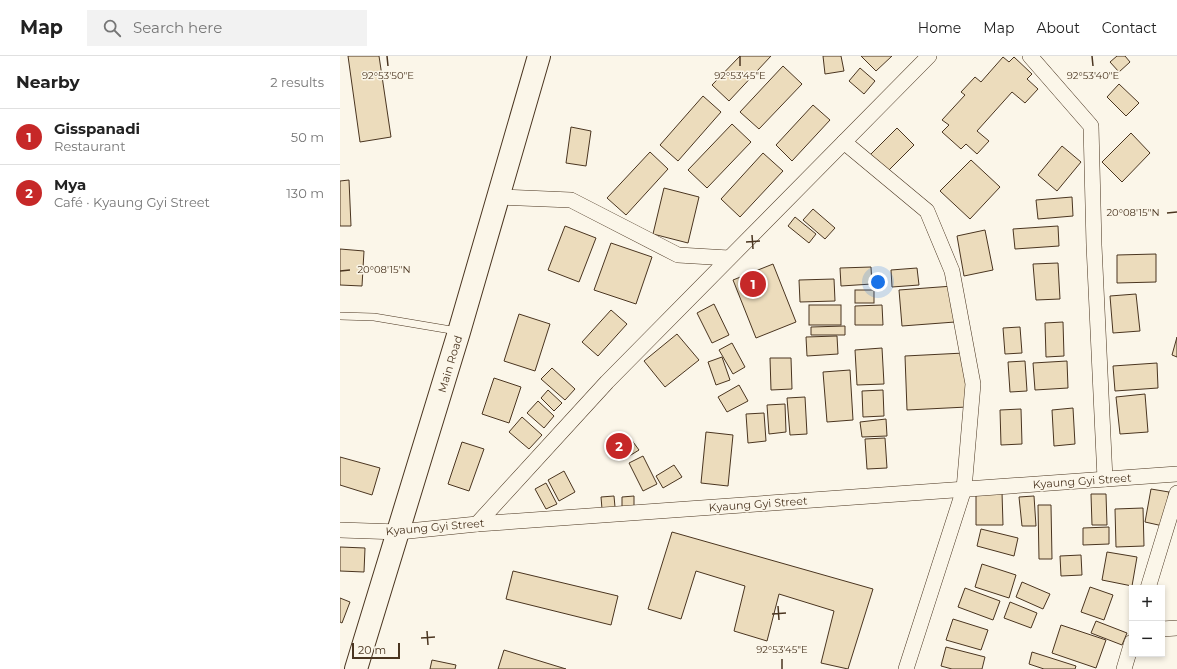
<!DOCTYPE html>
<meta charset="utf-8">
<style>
:root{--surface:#fff;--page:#f2f2f2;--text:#222;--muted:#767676;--line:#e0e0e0;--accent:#c62828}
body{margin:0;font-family:Montserrat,sans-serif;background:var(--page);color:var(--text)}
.controls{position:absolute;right:12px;bottom:12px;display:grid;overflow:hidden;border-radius:0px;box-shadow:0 2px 6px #0003}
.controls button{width:36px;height:36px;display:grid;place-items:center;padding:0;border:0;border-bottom:1px solid var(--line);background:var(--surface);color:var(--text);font:20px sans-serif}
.scale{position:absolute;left:12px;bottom:10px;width:48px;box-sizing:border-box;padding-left:4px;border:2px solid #4a3520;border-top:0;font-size:11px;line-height:14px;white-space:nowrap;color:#4a3520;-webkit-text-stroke:3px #fbf6e9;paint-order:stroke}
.you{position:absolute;left:538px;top:226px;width:14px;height:14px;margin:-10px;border:3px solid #fff;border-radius:50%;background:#1a73e8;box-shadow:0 0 0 6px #1a73e833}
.badge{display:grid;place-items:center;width:26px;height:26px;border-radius:50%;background:var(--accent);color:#fff;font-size:13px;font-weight:700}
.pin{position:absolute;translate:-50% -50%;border:2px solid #fff;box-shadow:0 1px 4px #0006}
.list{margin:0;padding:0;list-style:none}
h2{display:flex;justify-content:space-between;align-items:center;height:52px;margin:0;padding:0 16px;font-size:17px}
h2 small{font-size:13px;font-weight:400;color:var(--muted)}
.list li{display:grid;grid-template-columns:26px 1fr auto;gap:12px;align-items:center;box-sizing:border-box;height:56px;padding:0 16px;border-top:1px solid var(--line)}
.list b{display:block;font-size:15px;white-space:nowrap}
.list p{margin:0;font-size:13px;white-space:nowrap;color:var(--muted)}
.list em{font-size:13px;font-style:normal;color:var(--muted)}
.icon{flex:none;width:22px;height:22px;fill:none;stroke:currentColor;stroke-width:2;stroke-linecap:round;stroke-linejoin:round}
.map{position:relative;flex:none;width:837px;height:613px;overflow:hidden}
header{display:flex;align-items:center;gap:24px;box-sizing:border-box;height:56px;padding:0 20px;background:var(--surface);border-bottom:1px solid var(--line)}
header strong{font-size:19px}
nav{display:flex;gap:22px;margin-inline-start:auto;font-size:14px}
.search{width:280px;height:36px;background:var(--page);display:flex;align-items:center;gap:10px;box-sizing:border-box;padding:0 14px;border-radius:0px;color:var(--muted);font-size:15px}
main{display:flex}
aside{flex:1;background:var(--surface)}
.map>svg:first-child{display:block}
</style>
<header>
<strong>Map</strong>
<div class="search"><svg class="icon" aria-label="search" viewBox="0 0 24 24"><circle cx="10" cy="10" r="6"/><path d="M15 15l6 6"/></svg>Search here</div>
<nav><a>Home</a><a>Map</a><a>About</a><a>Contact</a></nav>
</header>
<main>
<aside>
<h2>Nearby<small>2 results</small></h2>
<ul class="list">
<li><span class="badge">1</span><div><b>Gisspanadi</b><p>Restaurant</p></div><em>50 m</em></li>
<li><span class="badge">2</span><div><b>Mya</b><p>Café · Kyaung Gyi Street</p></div><em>130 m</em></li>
</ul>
</aside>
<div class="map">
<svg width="837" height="613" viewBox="0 0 837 613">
<rect width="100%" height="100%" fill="#fbf6e9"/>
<g fill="#ecdcbc" stroke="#4a3520">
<polygon points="8,0 39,0 51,81 20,86"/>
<polygon points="400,0 431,0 389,45 372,29"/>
<polygon points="483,0 501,0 504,15 485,18"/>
<polygon points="521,0 552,0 536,15"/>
<polygon points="777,0 785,0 790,6 779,16 770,6"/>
<polygon points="663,1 669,6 674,1 692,18 687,23 698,33 685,47 672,36 637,75 649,85 637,98 626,88 621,93 602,76 609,69 602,64 625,39 621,36 635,21 641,26"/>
<polygon points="443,10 462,28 419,73 400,56"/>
<polygon points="520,12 535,25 524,38 509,25"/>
<polygon points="779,28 799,47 786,60 767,41"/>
<polygon points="363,40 381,56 338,105 320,89"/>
<polygon points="473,49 490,64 452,105 436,89"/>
<polygon points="392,68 411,86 367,132 348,114"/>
<polygon points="231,71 251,75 246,110 226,107"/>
<polygon points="557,72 574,89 547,116 530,99"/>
<polygon points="791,77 810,97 782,126 762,106"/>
<polygon points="722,90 741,106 717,135 698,119"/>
<polygon points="310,96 328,113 286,159 267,142"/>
<polygon points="423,97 443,115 400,161 381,143"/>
<polygon points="631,104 660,131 630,163 600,135"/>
<polygon points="9,124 11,170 0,170 0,125"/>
<polygon points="324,132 359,141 348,187 313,178"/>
<polygon points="732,141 733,160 698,163 696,144"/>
<polygon points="473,153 495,172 485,183 463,164"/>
<polygon points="455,161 476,178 469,187 448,170"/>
<polygon points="225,170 256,182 239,226 208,214"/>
<polygon points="718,170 719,190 675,193 673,173"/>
<polygon points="645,174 653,214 624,220 617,180"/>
<polygon points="271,187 312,201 296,248 254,234"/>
<polygon points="0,193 24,195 22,230 0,229"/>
<polygon points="816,198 816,226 777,227 777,199"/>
<polygon points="718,207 720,243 696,244 693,208"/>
<polygon points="433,208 456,266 416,282 393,224"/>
<polygon points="531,211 532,228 501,230 500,212"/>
<polygon points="577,212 579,229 552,231 551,214"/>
<polygon points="494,223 495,245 460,246 459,224"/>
<polygon points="613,230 615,266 562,270 559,234"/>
<rect x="515" y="234" width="19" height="13"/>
<polygon points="796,238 800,275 773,277 770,240"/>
<polygon points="374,248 389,279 372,287 357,257"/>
<rect x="469" y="249" width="32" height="20"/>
<polygon points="542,249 543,269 515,269 515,250"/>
<polygon points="271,254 287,268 258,300 242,286"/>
<polygon points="179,258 210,268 195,315 164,305"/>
<polygon points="723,266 724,300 706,301 705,267"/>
<polygon points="505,270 505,279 471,279 471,271"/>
<polygon points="680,271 682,297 665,298 663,272"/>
<polygon points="337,278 359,304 325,331 304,305"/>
<polygon points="497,280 498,298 467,300 466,281"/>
<polygon points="837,281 837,301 832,299"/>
<polygon points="392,287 405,311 393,318 379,294"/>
<polygon points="542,292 544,328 517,329 515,294"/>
<polygon points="624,297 627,351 567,354 565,300"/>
<polygon points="382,301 390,324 376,329 368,306"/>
<polygon points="430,302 451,302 452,333 431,334"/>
<polygon points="685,305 687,335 670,336 668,306"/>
<polygon points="727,305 728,332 695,334 693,307"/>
<polygon points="817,307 818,332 775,335 773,310"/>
<polygon points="212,312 235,333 225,344 201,323"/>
<polygon points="510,314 513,364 487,366 483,316"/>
<polygon points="154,322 181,331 169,367 142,358"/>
<polygon points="399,329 408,345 387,356 378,341"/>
<polygon points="208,334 222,347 214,355 201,342"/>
<polygon points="543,334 544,360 523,361 522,335"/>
<polygon points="805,338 808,376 780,378 776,341"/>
<polygon points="465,341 467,378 450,379 447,342"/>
<polygon points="198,345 214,360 204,372 187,357"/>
<polygon points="445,348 446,376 429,378 427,349"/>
<polygon points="733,352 735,388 714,390 712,354"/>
<polygon points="681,353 682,388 661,389 660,354"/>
<polygon points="424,357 426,385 408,387 406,358"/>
<polygon points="182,361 202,379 189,393 169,376"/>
<polygon points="546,363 547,380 522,381 520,366"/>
<polygon points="366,376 393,379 388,430 361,427"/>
<polygon points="288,379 299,394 286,402 276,387"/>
<polygon points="545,382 547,412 527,413 525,383"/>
<polygon points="122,386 144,393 129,435 108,428"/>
<polygon points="303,400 317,428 303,435 289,407"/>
<polygon points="0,401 40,412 32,439 0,429"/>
<polygon points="334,409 342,421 323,432 316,420"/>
<polygon points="224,415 235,436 219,445 208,424"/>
<polygon points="206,427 217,448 206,453 195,433"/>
<polygon points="811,433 829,436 823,470 805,466"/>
<polygon points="662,436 663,469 636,469 636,437"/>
<polygon points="751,438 766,438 767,469 752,469"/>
<polygon points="274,440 275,451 262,453 261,441"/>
<polygon points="294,440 294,451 282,452 282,441"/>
<polygon points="694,440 696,470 682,470 679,441"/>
<polygon points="698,449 711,449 712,503 699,503"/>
<polygon points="803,452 804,490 776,491 775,453"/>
<polygon points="769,471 769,488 743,489 743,472"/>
<polygon points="641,473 678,482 674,500 637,490"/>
<polygon points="332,476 533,533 508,613 481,607 494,555 439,538 427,585 394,575 405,530 356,515 341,563 308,553"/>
<polygon points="0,491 25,492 24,516 0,515"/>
<polygon points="767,496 797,501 792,530 762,524"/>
<polygon points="741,499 742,519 721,520 720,500"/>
<polygon points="642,508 676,519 669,542 635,531"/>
<polygon points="173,515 278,540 271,569 166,543"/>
<polygon points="682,526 710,538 703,553 676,541"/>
<polygon points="750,531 773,539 764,564 741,556"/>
<polygon points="625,532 660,545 653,564 618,551"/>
<polygon points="0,542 10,546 2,567 0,566"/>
<polygon points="670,546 697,557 691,572 664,562"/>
<polygon points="613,563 648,574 641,594 606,584"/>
<polygon points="756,565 787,577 782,589 751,577"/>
<polygon points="721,569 766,584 756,612 712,597"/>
<polygon points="606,591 645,601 642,613 612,613 601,610"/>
<polygon points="164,594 226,613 158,613"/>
<polygon points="692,596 736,610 735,613 704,613 689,608"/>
<polygon points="92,604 116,609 115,613 90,613"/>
</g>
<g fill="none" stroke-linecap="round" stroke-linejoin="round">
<g stroke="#4a3520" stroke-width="8">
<polyline id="service" points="0,260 34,261 117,275"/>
</g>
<g stroke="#4a3520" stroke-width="16">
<g id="minor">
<polyline points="690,0 751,70 754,189 765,423"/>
<polyline points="504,86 587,155 612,215 633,328 624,433 566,613"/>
<polyline points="159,141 231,144 338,199 389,202"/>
<polyline points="137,468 267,326 589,0"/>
<polyline points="0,474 59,476 137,468 837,418"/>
<polyline points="808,532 837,437"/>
<polyline points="822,573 837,572"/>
<polyline points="784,613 792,586"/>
</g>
</g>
<g stroke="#4a3520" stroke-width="24">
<polyline id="primary" points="16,613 119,276 199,0"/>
</g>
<use href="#service" stroke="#fbf6e9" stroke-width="7"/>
<use href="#minor" stroke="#fbf6e9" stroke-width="15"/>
<use href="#primary" stroke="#fbf6e9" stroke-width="22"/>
</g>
<path fill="none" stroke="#4a3520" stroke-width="1.5" d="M47,0L48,10M400,0V10M752,0L753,10M827,157L837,156M412,179L413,193M406,186L420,185M0,215L10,214M438,550L439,564M432,558L446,557M87,575L88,589M81,582L95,581M442,603V613"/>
<g text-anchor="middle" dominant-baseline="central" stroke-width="3" stroke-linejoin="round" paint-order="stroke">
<g font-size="11" fill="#4a3520" stroke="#fbf6e9">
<text transform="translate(110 308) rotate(-73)">Main Road</text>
<text transform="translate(742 425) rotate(-4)">Kyaung Gyi Street</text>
<text transform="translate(418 448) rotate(-4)">Kyaung Gyi Street</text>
<text transform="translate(95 471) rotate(-5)">Kyaung Gyi Street</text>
</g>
</g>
<g font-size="10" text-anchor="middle" fill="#4a3520" stroke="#fbf6e9" stroke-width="3" stroke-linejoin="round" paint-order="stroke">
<text x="48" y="23">92°53'50"E</text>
<text x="400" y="23">92°53'45"E</text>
<text x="753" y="23">92°53'40"E</text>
<text x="793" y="160">20°08'15"N</text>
<text x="44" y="217">20°08'15"N</text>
<text x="442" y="597">92°53'45"E</text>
</g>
</svg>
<div class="controls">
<button>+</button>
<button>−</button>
</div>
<div class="scale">20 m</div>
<div class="you"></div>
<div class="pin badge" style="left:413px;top:228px">1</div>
<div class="pin badge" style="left:279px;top:390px">2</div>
</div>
</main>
